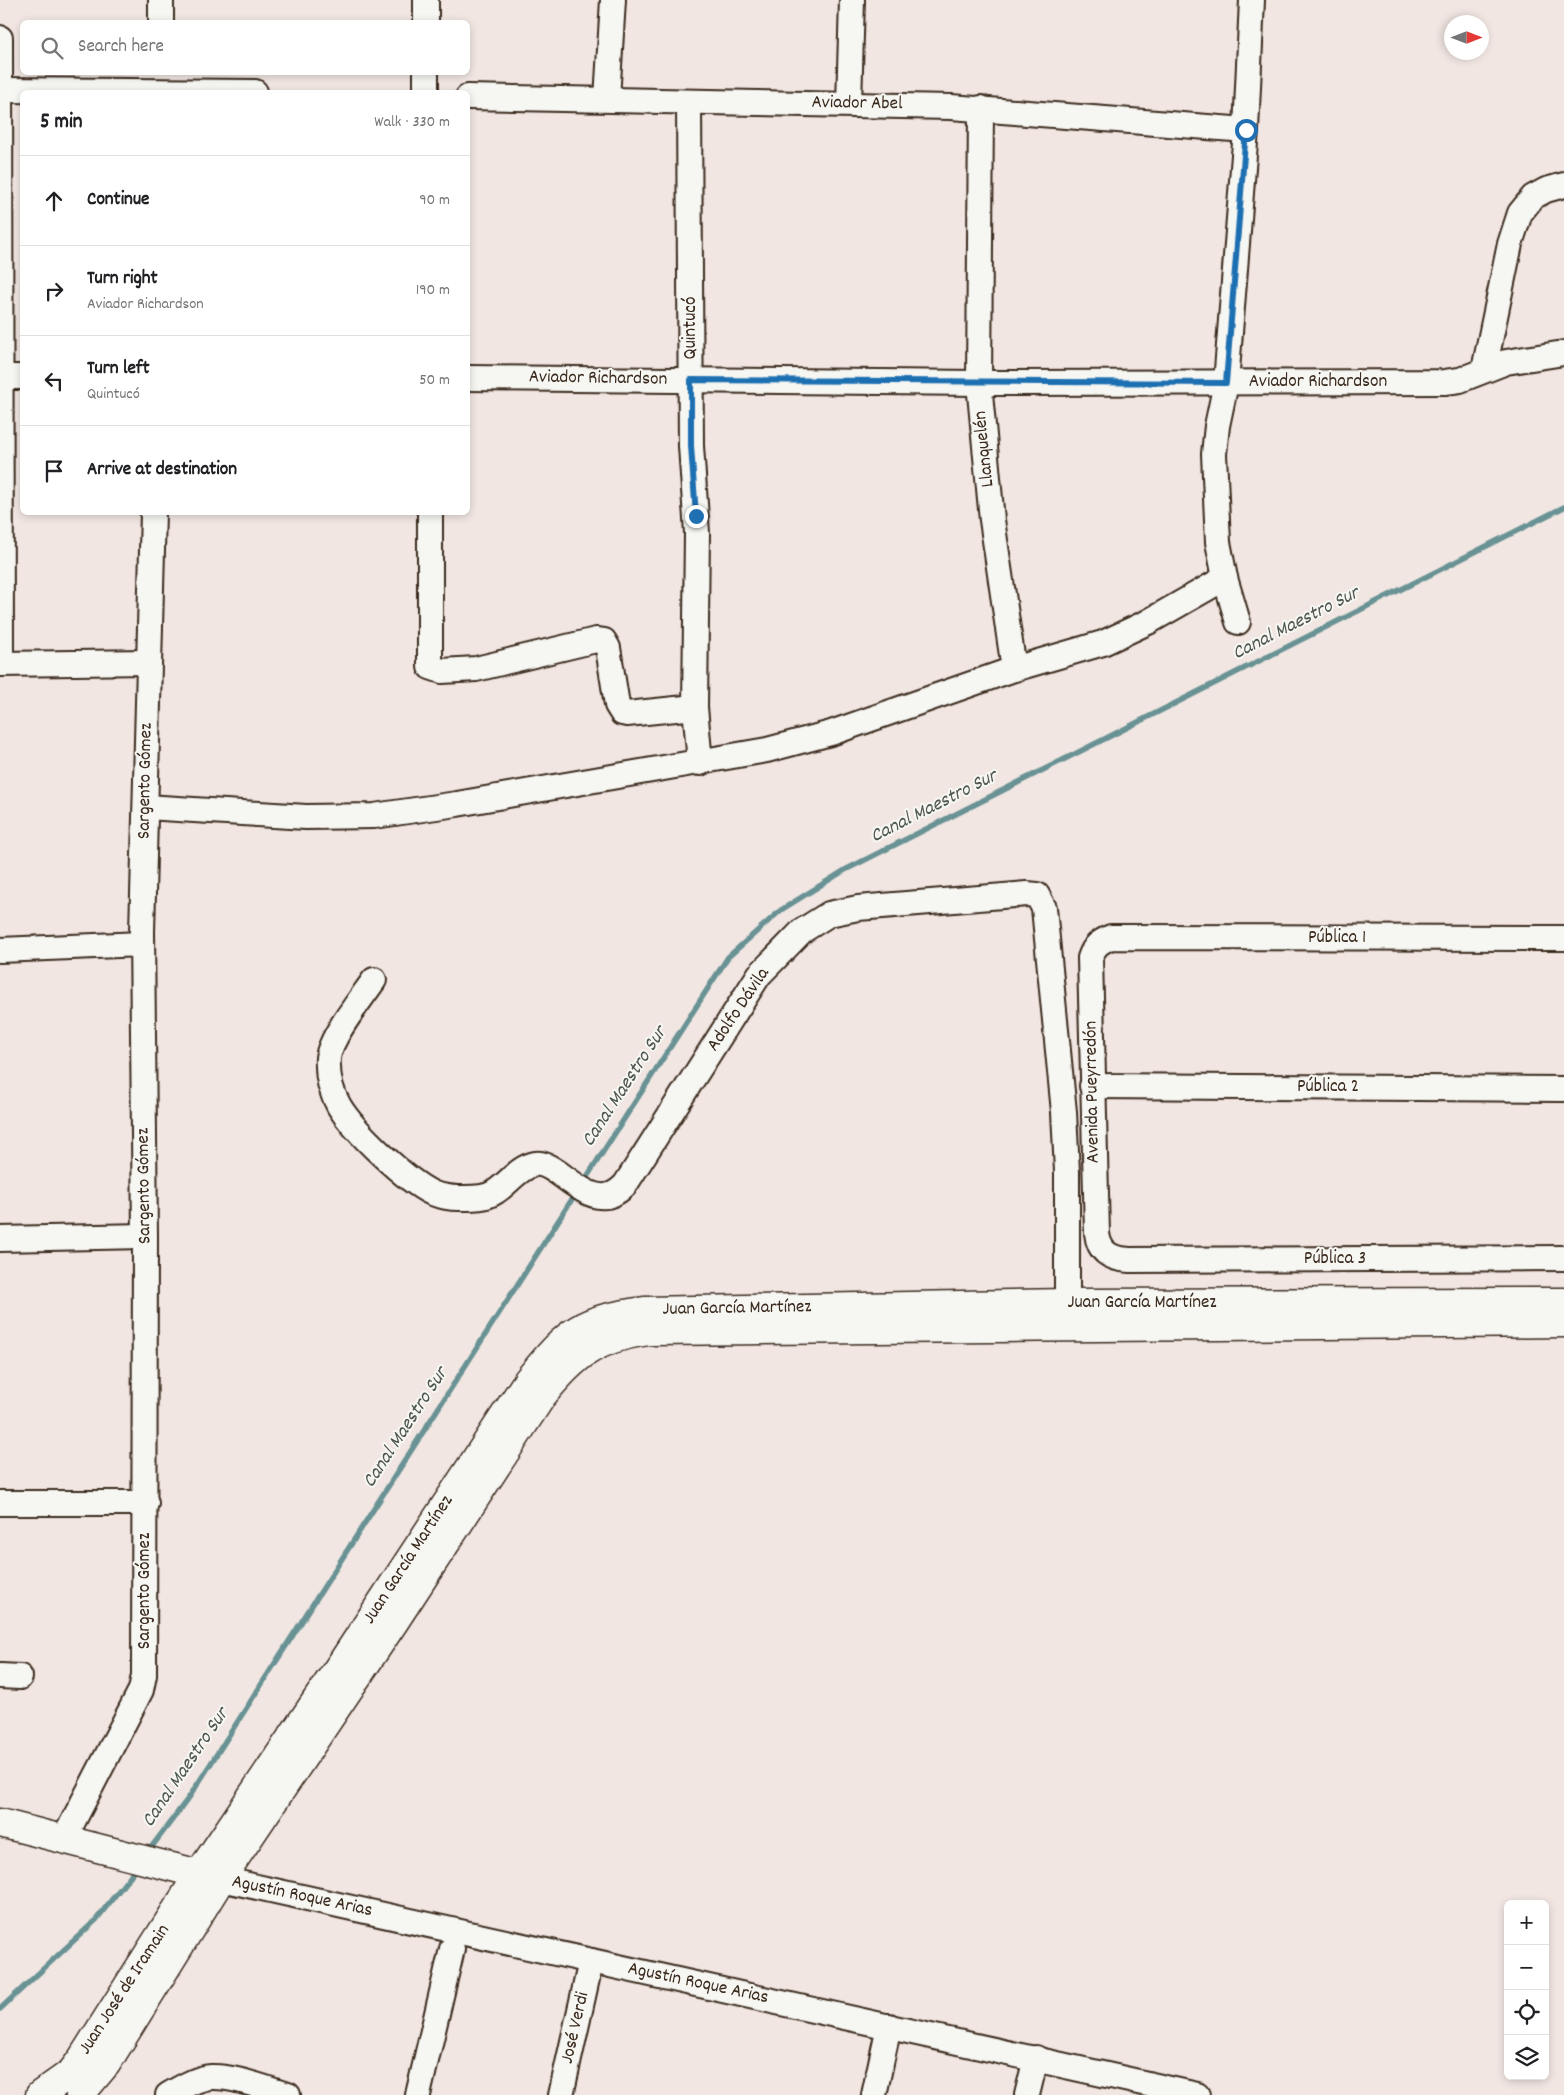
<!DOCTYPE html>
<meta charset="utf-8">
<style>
:root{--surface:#fff;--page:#f2f2f2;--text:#202124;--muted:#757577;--line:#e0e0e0}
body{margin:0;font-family:Dekko,sans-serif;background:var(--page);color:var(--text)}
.controls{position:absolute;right:15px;bottom:15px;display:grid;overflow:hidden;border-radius:8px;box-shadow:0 2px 8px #0003}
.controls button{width:45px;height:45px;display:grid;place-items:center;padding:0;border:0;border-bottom:1px solid var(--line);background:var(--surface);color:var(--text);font:25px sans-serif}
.compass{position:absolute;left:1444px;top:15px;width:45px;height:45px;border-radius:50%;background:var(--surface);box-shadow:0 2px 8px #0003;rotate:90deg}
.stop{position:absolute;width:15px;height:15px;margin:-11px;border:4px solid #1f6fb2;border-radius:50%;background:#fff}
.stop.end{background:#1f6fb2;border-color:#fff;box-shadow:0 1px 5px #0008}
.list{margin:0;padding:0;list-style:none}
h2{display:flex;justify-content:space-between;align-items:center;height:65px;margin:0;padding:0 20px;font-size:21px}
h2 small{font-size:16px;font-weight:400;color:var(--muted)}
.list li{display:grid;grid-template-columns:32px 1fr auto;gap:15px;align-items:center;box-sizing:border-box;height:90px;padding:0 20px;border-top:1px solid var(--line)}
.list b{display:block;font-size:19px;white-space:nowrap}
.list p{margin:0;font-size:16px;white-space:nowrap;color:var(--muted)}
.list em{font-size:16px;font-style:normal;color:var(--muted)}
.icon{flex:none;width:28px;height:28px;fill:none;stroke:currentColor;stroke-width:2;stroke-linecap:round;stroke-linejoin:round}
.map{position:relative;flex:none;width:1564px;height:2095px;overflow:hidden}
.search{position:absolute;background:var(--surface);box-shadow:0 2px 8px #0003;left:20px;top:20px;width:450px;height:55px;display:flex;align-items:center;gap:12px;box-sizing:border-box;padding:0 18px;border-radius:8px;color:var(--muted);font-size:19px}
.panel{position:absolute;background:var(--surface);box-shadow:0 2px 8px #0003;left:20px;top:90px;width:450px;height:425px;border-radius:8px}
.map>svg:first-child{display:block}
</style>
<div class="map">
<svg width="1564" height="2095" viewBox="0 0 1564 2095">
<rect width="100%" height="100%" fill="#f1e6e2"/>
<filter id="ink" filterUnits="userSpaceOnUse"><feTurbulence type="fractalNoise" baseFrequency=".02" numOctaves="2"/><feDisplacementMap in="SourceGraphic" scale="10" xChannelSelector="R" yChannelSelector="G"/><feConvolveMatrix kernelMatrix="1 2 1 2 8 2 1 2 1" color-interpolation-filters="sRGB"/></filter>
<g filter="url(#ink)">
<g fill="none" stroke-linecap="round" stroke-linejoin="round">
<g stroke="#699294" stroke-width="5.5">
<polyline points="583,1183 728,957 781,910 845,870 1564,507"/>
<polyline points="147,1853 190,1796 576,1193"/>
<polyline points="0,2009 96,1920 137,1867"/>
</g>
<g stroke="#3b2a1e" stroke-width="28">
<g id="minor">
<polyline points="426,0 426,22"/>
<polyline points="161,22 161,0"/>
<polyline points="0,38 1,664"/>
<polyline points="426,72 426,92"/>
<polyline points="0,90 255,92"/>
<polyline points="468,97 951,107 1246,130"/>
<polyline points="607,99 613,0"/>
<polyline points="689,102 691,446 697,533 695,707 700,763"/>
<polyline points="849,104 852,0"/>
<polyline points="981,108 979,383 992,520 1014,669"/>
<polyline points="1484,370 1510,244 1520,213 1533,197 1546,190 1564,185"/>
<polyline points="0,377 22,377"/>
<polyline points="468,378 979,383 1445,382 1460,380 1506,362 1564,353"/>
<polyline points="430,512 430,667 442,671 476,669 596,640 604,641 608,648 617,705 622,713 627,714 695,707"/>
<polyline points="1238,622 1225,578 1218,542 1214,454 1217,426 1226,383 1246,130 1252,0"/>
<polyline points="0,664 148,662"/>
<polyline points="146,807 306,817 374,816 457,804 767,750 831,733 1014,669 1103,643 1148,622 1225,578"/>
<path d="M1564,938L1111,937C1099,942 1094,946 1090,958L1097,1233C1099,1253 1111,1259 1130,1260L1564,1258"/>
<polyline points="0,950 142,944"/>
<path d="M374,980C361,999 330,1037 328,1058C327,1074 331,1092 339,1106C354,1131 405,1180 432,1193C439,1196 451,1198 458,1198C470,1198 485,1199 495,1192C508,1184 519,1167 535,1164C556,1160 585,1207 613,1194C617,1192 622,1188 625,1185L759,975L802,931L829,914L858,908L1027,894L1037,895L1044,908L1064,1112L1067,1172V1303"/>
<polyline points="1092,1086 1564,1089"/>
<polyline points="0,1239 145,1236"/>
<polyline points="0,1503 146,1503"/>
<polyline points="0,1676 20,1677"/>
<polyline points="64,1839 141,1690 144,1675 145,1236 142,932 153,512"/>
<polyline points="221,1879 1197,2095"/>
<path d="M168,2095C180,2088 197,2078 211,2077C235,2076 266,2089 288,2095"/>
<polyline points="418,2095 452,1949"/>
<polyline points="561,2095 591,1961"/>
<polyline points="874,2095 889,2026"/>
<polyline points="1027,2095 1036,2058"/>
</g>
</g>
<g stroke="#3b2a1e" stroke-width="31">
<g id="major">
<polyline points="0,1823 215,1878"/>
<path d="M40,2095L71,2073L81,2060L199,1874L343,1661L528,1380C569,1330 579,1320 644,1311L1067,1303L1564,1302"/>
<path d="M80,2095L106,2064L221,1879L394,1622L542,1396C575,1355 596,1338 649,1331L1564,1323"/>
</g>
</g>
<use href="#minor" stroke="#f6f6f2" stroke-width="24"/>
<use href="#major" stroke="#f6f6f2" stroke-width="28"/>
</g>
</g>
<g fill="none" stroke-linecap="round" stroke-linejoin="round" filter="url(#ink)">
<polyline stroke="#1f6fb2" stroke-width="6" points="696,516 691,446 691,380 1226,383 1246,130"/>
</g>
<g text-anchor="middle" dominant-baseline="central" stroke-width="4" stroke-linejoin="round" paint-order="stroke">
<g font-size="19" fill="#3b2a1e" stroke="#f6f6f2">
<text transform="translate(857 104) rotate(1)">Aviador Abel</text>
<text transform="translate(691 328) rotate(-90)">Quintucó</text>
<text transform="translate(598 379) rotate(1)">Aviador Richardson</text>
<text x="1318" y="382">Aviador Richardson</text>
<text transform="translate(985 449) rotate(-96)">Llanquelén</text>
<text transform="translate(146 781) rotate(-89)">Sargento Gómez</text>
<text x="1337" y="938">Pública 1</text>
<text transform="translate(739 1010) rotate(-56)">Adolfo Dávila</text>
<text x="1328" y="1087">Pública 2</text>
<text transform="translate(1093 1092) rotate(-91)">Avenida Pueyrredón</text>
<text transform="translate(145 1186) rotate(-91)">Sargento Gómez</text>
<text x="1335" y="1259">Pública 3</text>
<text x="1142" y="1303">Juan García Martínez</text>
<text transform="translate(737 1309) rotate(-1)">Juan García Martínez</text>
<text transform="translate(409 1560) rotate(-57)">Juan García Martínez</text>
<text transform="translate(145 1591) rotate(-90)">Sargento Gómez</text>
<text transform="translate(302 1897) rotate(12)">Agustín Roque Arias</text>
<text transform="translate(698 1984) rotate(12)">Agustín Roque Arias</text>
<text transform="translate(125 1990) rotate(-57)">Juan José de Iramain</text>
<text transform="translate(576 2028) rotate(-77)">José Verdi</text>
</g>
<g font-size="20" font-style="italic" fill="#4e564f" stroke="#f6f6f2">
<text transform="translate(1296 624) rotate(-27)">Canal Maestro Sur</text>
<text transform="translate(934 807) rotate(-27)">Canal Maestro Sur</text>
<text transform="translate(625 1087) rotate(-57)">Canal Maestro Sur</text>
<text transform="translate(406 1428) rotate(-57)">Canal Maestro Sur</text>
<text transform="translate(186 1768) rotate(-56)">Canal Maestro Sur</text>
</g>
</g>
</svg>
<div class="controls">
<button>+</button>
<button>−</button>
<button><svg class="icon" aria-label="locate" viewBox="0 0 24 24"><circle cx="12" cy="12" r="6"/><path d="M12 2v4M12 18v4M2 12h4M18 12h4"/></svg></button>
<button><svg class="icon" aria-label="layers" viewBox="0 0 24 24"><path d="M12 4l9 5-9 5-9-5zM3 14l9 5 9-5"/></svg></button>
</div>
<svg class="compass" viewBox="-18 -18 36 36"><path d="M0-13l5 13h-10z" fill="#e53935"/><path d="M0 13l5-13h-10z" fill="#757577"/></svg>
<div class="stop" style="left:1246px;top:130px"></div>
<div class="stop end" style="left:696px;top:516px"></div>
<div class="search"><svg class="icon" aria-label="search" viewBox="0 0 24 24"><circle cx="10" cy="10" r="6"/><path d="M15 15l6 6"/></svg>Search here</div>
<section class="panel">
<h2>5 min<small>Walk · 330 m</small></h2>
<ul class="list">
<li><svg class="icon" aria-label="ahead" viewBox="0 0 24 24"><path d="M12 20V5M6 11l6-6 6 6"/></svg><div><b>Continue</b></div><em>90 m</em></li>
<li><svg class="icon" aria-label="right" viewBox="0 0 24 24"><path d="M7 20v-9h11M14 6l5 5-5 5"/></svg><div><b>Turn right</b><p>Aviador Richardson</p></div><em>190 m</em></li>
<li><svg class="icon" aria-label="left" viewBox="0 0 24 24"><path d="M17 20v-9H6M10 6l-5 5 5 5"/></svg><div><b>Turn left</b><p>Quintucó</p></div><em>50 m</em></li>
<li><svg class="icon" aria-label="arrive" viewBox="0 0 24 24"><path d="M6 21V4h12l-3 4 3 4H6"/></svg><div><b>Arrive at destination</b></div></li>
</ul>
</section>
</div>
